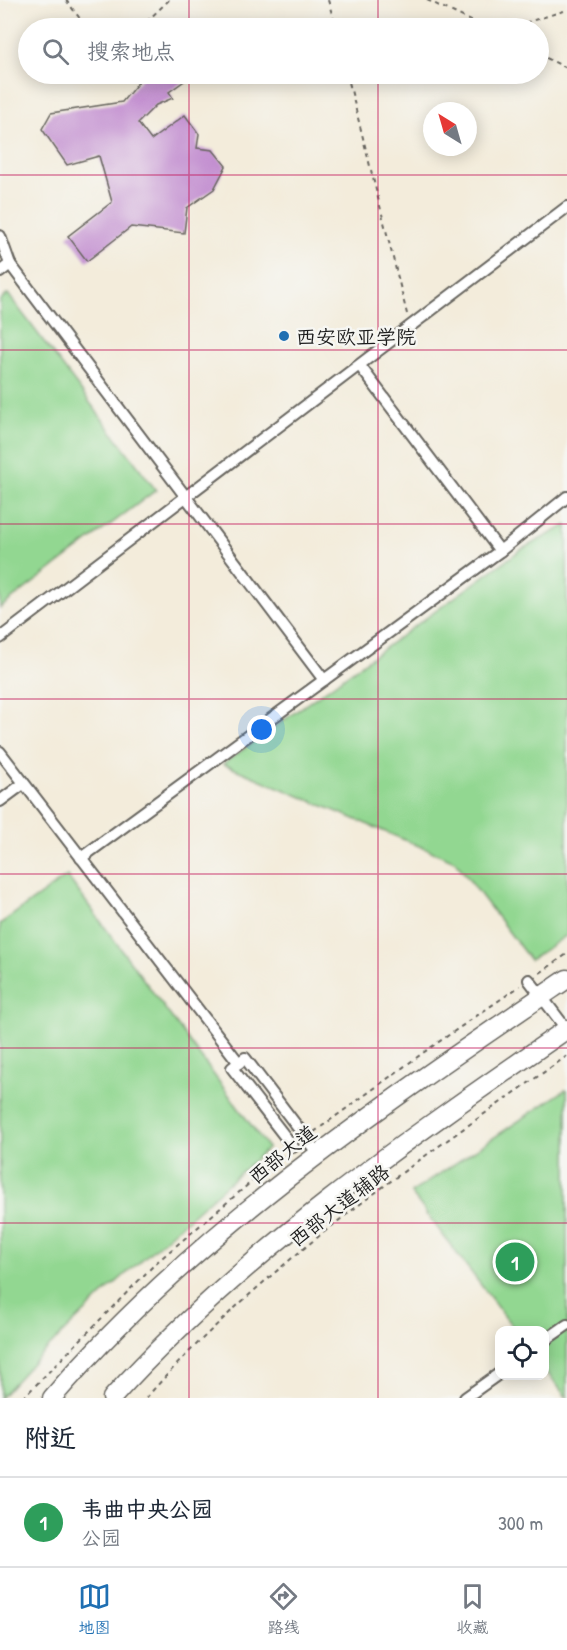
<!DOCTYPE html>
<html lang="zh">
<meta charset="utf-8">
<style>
:root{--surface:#fff;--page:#f2f2f3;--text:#1f2937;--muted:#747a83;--line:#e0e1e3;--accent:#1f6fb2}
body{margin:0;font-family:"Patrick Hand","LXGW WenKai TC",sans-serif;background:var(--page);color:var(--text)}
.controls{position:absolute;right:18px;bottom:18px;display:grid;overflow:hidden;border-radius:12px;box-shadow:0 3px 15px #0003}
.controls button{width:54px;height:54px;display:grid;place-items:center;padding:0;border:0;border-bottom:2px solid var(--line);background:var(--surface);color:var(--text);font:30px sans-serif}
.compass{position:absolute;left:423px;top:102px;width:54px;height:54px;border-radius:50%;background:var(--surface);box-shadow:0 3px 15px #0003;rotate:323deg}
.you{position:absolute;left:262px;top:730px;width:21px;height:21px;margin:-15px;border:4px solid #fff;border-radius:50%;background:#1a73e8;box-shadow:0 0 0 9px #1a73e833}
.badge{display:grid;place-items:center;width:39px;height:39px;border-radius:50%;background:var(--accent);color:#fff;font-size:20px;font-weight:700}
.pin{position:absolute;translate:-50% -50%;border:3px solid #fff;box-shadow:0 2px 6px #0006}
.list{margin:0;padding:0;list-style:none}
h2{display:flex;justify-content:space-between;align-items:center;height:78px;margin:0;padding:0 24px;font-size:26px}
h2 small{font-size:20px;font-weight:400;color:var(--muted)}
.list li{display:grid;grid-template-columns:39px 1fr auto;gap:18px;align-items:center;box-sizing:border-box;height:90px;padding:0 24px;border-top:2px solid var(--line)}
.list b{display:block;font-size:22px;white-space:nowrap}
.list p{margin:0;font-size:20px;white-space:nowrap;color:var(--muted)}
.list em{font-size:20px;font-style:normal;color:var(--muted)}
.icon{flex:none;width:33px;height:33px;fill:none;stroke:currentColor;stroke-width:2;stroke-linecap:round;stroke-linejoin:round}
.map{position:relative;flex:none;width:567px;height:1398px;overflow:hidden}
.search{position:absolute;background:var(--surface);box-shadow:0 3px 15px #0003;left:18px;right:18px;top:18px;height:66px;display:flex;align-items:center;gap:15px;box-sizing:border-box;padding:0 21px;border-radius:33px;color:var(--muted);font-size:22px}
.sheet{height:168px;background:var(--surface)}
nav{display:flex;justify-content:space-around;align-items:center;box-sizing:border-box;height:84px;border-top:2px solid var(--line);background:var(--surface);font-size:16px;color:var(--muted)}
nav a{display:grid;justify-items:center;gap:3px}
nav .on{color:var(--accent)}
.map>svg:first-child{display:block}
</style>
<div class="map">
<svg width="567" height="1398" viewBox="0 0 567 1398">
<rect width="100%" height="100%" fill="#f6f6f2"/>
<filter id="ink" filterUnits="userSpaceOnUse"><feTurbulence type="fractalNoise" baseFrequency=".0167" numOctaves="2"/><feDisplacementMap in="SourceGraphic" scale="12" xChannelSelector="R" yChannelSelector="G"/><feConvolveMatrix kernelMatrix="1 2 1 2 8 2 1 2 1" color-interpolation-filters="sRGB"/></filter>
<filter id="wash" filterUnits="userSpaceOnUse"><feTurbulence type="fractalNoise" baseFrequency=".008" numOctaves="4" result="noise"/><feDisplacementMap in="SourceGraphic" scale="24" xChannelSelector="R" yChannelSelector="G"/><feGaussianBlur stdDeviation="1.35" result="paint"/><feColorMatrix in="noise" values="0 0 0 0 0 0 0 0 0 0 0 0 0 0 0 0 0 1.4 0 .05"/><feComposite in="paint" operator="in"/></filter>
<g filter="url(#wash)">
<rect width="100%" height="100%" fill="#f3ecdb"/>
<g fill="#92d791" stroke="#577a56" stroke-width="1.5">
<polygon points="8,294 156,490 0,608 0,300"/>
<polygon points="567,525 567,935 530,960 455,861 223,764 522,549"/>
<polygon points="67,876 268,1148 110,1288 34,1361 0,1398 0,924"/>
<polygon points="565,1090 567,1090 567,1398 545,1370 544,1330 515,1330 411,1193"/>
</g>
<g id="blocks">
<polygon fill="#c38fd0" points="145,74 194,74 169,92 173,98 156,105 138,123 151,140 185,115 199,134 197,148 213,150 226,166 214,189 187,208 184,233 131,227 87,261 68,236 112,202 99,156 67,165 42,129 51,113 122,102"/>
</g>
</g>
<g filter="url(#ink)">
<use href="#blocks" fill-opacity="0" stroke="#67655f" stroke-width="1.5"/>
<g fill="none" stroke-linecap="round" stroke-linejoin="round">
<g stroke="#67655f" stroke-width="14">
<g id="minor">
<polyline points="0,236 10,264 0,272"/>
<polyline points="10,264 324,680"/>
<polyline points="360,366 500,551 567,497"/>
<polyline points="0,638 567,207"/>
<polyline points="0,752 239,1063"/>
<polyline points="0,801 23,784"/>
<polyline points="81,858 500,551"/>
<polyline points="529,980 567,1030"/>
<polyline points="293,1147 232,1068 245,1058 318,1154"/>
<polyline points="544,1341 567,1325"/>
<polyline points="465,1398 500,1373"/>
</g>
</g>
<g stroke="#67655f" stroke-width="21">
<g id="primary">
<path d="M52,1398C197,1229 385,1103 567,979"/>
<path d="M112,1398C244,1252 406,1140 567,1029"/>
</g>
</g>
<g stroke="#67655f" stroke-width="2" stroke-dasharray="4.5 4.5" stroke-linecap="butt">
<polyline points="66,0 87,28"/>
<polyline points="328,0 336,28"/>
<polyline points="427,0 486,28"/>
<polyline points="140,28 169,0"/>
<polyline points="508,28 567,10"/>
<polyline points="538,54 567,68"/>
<polyline points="347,74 407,314"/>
<polyline points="348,77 361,74"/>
<polyline points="540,973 567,954"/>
<polyline points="314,1132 427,1050 520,986"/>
<polyline points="23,1398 157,1262 283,1155"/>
<path d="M146,1398C267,1261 419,1160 567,1056"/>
</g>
<use href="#minor" stroke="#fff" stroke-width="10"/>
<use href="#primary" stroke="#fff" stroke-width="18"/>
</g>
</g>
<path fill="none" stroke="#c2185b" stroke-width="1.5" stroke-opacity="0.55" d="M189,0V28M378,0V28M189,74V1398M378,74V1398M0,175H567M0,350H567M0,524H567M0,699H567M0,874H567M0,1048H567M0,1223H567"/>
<circle fill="#1f6fb2" stroke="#f6f6f2" stroke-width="2" cx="284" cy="336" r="6"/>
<g text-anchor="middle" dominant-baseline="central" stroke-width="5" stroke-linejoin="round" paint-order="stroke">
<g font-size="20" fill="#1c1c1c" stroke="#f6f6f2" text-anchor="start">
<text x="296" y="336">西安欧亚学院</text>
</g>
<g font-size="20" fill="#1c1c1c" stroke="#f6f6f2">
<text transform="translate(282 1154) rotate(-39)">西部大道</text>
<text transform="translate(339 1205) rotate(-38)">西部大道辅路</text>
</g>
</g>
</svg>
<div class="controls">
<button><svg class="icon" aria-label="locate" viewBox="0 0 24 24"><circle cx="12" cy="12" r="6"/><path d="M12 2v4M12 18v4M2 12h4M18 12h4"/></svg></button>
</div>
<svg class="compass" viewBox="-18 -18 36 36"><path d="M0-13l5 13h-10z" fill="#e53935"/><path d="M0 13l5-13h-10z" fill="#747a83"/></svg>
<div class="you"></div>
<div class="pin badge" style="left:515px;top:1262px;background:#2e9e5b">1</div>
<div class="search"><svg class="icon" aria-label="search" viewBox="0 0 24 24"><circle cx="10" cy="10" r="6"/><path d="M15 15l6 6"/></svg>搜索地点</div>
</div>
<section class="sheet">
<h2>附近<small></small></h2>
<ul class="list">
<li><span class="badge" style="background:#2e9e5b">1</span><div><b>韦曲中央公园</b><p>公园</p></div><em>300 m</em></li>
</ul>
</section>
<nav>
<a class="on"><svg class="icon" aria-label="map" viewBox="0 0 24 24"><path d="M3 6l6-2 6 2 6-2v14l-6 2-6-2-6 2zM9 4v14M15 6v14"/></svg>地图</a>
<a><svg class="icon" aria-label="directions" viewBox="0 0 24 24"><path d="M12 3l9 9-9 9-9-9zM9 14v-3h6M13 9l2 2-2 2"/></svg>路线</a>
<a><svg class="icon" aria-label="saved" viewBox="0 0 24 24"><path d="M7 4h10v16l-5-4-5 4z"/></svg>收藏</a>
</nav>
